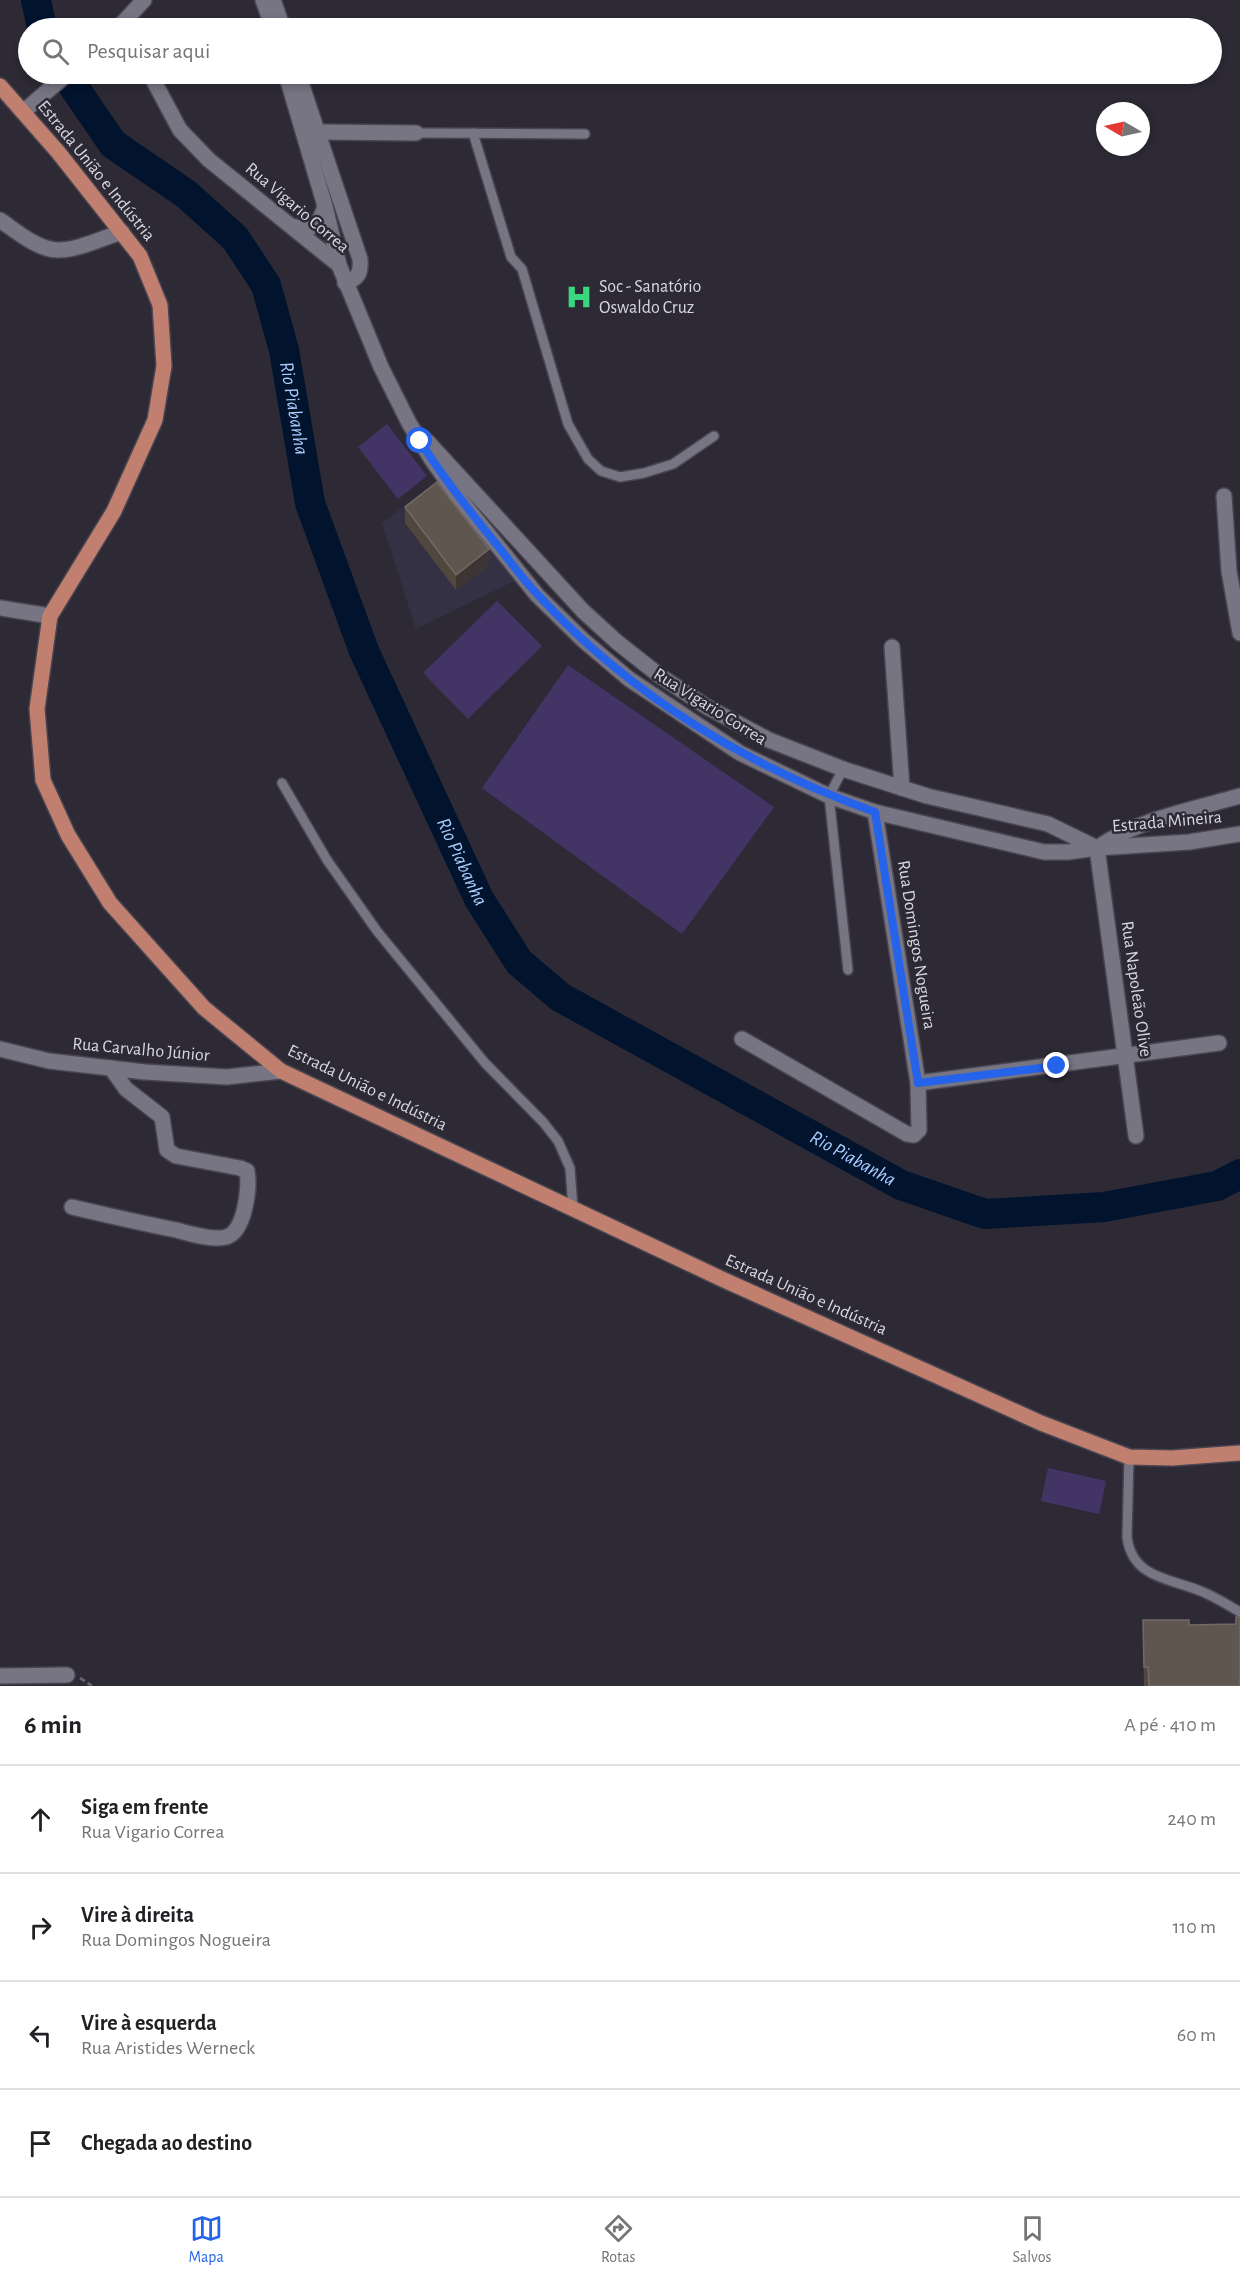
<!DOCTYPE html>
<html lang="pt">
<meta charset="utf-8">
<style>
:root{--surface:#fff;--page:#f2f2f2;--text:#202124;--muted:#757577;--line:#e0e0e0;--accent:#2563eb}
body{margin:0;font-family:"Alegreya Sans",sans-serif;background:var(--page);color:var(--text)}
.compass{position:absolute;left:1096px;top:102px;width:54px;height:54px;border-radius:50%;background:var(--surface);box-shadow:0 3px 9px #0003;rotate:279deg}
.stop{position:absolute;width:18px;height:18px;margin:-14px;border:4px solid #2563eb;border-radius:50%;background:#fff}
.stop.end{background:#2563eb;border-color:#fff;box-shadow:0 2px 6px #0008}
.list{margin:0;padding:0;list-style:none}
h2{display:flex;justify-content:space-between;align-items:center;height:78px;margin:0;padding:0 24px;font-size:26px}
h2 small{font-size:20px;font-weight:400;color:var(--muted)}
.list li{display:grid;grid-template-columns:39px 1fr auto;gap:18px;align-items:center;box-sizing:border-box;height:108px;padding:0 24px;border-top:2px solid var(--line)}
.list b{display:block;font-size:22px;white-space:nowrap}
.list p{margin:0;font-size:20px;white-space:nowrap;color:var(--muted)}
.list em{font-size:20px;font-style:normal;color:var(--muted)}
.icon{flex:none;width:33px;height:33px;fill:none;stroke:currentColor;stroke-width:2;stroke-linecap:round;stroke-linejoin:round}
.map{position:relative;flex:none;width:1240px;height:1686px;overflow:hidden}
.search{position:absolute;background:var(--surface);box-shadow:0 3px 9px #0003;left:18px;right:18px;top:18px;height:66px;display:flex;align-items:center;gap:15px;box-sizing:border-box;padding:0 21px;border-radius:33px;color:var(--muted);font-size:22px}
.sheet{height:510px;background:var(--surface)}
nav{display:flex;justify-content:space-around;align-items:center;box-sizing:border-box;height:84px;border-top:2px solid var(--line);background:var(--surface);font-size:16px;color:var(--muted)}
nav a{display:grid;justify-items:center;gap:3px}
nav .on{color:var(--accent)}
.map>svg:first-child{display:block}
</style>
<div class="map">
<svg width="1240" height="1686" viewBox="0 0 1240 1686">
<rect width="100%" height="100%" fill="#2d2a36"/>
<polygon fill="#353144" points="435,483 514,581 416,629 382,523"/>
<g fill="#423565">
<polygon points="387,424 427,476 398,499 358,447"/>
<polygon points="497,601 542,646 468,719 423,673"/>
<polygon points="568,665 774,807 682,934 482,788"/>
<polygon points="1048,1468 1106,1481 1099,1514 1041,1501"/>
</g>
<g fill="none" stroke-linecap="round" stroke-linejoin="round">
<g stroke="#01132d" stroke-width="30">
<polyline points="36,0 42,28"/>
<path id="s1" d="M65,74L113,144L186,194L235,238L266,285L284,350L310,503L364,651L479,899L519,962L560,997L901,1185L985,1214L1104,1207L1217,1186L1240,1174"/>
</g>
<g stroke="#484550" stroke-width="12">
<g id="lane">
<polyline points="416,133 585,134"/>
<polyline points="473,133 511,257 522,269 568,424 588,459 601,471 620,477 644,473 673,464 714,436"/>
<polyline points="843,769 829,796 848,970"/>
<polyline points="282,783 327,860 377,931 485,1063 543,1122 558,1141 570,1168 573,1209"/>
<path d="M1129,1457L1127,1537C1132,1577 1167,1578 1198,1590C1212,1595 1226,1604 1240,1612"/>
</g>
</g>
<g stroke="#484550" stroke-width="18">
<g id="street">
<polyline points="273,0 283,28"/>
<polyline points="150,74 180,130 209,160 339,265"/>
<path d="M298,74L360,259C361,273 359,278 345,283"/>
<polyline points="319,132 416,133"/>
<path d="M0,220C16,231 38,250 58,250C79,250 102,238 122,232"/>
<path d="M292,226C313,233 319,225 325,206"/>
<polyline points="1224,496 1229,571 1240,633"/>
<polyline points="0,608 50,616"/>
<polyline points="892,647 902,788"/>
<polyline points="742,1039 907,1134 914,1135 919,1130 918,1083 875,812"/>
<polyline points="0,1049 49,1061 145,1072 227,1077 281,1071"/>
<polyline points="918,1083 1219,1043"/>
<path d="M1136,1136L1097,848C1139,819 1191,810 1240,796"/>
<path d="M72,1207C106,1215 141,1223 176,1230C188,1233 214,1241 226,1237C245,1232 250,1187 247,1171L240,1168L176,1156L167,1150L162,1117L126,1089L111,1068"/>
<polyline points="0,1676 67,1675"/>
</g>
</g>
<g stroke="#484550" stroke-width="18">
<g id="secondary">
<polyline points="263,0 273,28"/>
<polyline points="118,28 144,0"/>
<polyline points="286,74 325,206 339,265 381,367 409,423 432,460 456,494 537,595 583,640 629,679 740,753 829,796 875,812 1044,852 1068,852 1097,848 1189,842 1240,834"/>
<polyline points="23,112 67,74"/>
<polyline points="427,441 583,611 617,642 660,676 707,707 769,740 843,769 927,796 1048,824 1097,848"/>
</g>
</g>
<g stroke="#484550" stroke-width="18">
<polyline id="primary" points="0,86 58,152 140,256 160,305 164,366 155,420 114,511 50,616 37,709 43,780 68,835 110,903 204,1008 281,1071 724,1280 1041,1423 1129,1457 1172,1458 1240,1453"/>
</g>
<polyline stroke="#64616c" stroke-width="3" stroke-dasharray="6 3" stroke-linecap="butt" points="80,1678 92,1686"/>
<use href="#lane" stroke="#777483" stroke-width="9"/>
<use href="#street" stroke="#777483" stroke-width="15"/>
<use href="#secondary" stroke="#777483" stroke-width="15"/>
<use href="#primary" stroke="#c1806f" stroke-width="15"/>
</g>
<g fill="#52473f">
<polygon points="405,507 489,565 456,590 405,523"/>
<polygon points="1143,1620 1189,1625 1236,1624 1240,1686 1144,1686"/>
</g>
<polygon fill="#3d3534" points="489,549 489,565 456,590 456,575"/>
<g fill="#605650" stroke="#736a67" stroke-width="1.5">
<polygon points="437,482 489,549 456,575 405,507"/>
<polygon points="1236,1617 1240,1617 1240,1686 1149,1686 1148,1667 1144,1667 1143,1620 1189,1620 1189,1625 1236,1624"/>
</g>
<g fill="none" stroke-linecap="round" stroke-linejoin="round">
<path stroke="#2563eb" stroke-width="8" d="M420,441C442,476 467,508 493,540C508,558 522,579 539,596C630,695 749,767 875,812L918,1083L1057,1066"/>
</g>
<defs>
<g id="hospital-bare" transform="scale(2.07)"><path d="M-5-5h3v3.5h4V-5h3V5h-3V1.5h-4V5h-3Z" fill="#39d87f" stroke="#2d2a36" stroke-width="2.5" paint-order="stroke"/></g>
</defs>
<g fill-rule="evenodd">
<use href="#hospital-bare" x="579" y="297"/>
</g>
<g text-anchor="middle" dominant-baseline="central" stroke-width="5" stroke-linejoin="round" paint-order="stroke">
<g font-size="18" fill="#d8d7df" stroke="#2d2a36">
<text transform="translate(96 171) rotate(51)">Estrada União e Indústria</text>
<text transform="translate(297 208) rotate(40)">Rua Vigario Correa</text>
<text transform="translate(710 707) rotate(32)">Rua Vigario Correa</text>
<text transform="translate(1167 822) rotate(-5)">Estrada Mineira</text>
<text transform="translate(916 945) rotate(81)">Rua Domingos Nogueira</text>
<text transform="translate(1136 989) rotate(82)">Rua Napoleão Olive</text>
<text transform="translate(141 1050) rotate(5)">Rua Carvalho Júnior</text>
<text transform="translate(367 1088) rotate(26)">Estrada União e Indústria</text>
<text transform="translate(806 1295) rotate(24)">Estrada União e Indústria</text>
</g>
<g font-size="18" fill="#d8d7df" stroke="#2d2a36" text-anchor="start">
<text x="599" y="287">Soc - Sanatório<tspan x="599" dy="21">Oswaldo Cruz</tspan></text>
</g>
<g font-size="20" font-style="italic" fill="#aaceff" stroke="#2d2a36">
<text stroke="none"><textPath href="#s1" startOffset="422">Rio Piabanha</textPath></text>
<text stroke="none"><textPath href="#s1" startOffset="908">Rio Piabanha</textPath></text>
<text stroke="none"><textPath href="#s1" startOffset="1412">Rio Piabanha</textPath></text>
</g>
</g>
</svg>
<svg class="compass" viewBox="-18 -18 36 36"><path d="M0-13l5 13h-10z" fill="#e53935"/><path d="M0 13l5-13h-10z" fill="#757577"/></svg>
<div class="stop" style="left:420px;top:441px"></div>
<div class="stop end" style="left:1057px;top:1066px"></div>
<div class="search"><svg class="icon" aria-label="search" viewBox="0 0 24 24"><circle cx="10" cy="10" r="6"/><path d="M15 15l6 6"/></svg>Pesquisar aqui</div>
</div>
<section class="sheet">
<h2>6 min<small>A pé · 410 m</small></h2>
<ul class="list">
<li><svg class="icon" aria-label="ahead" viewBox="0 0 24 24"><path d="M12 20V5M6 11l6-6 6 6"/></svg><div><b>Siga em frente</b><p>Rua Vigario Correa</p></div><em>240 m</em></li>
<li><svg class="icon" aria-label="right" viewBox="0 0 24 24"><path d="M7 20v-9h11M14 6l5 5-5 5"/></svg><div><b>Vire à direita</b><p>Rua Domingos Nogueira</p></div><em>110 m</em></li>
<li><svg class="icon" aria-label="left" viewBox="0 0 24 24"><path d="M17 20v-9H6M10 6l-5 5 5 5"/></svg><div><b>Vire à esquerda</b><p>Rua Aristides Werneck</p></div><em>60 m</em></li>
<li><svg class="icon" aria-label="arrive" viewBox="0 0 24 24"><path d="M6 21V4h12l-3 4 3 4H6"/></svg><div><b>Chegada ao destino</b></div></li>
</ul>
</section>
<nav>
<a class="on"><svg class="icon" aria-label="map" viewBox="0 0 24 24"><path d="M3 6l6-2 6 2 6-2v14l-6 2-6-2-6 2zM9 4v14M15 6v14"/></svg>Mapa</a>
<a><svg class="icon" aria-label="directions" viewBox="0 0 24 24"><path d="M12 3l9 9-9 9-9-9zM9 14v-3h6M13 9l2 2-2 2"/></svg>Rotas</a>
<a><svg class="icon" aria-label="saved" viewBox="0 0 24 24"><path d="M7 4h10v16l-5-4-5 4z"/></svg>Salvos</a>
</nav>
